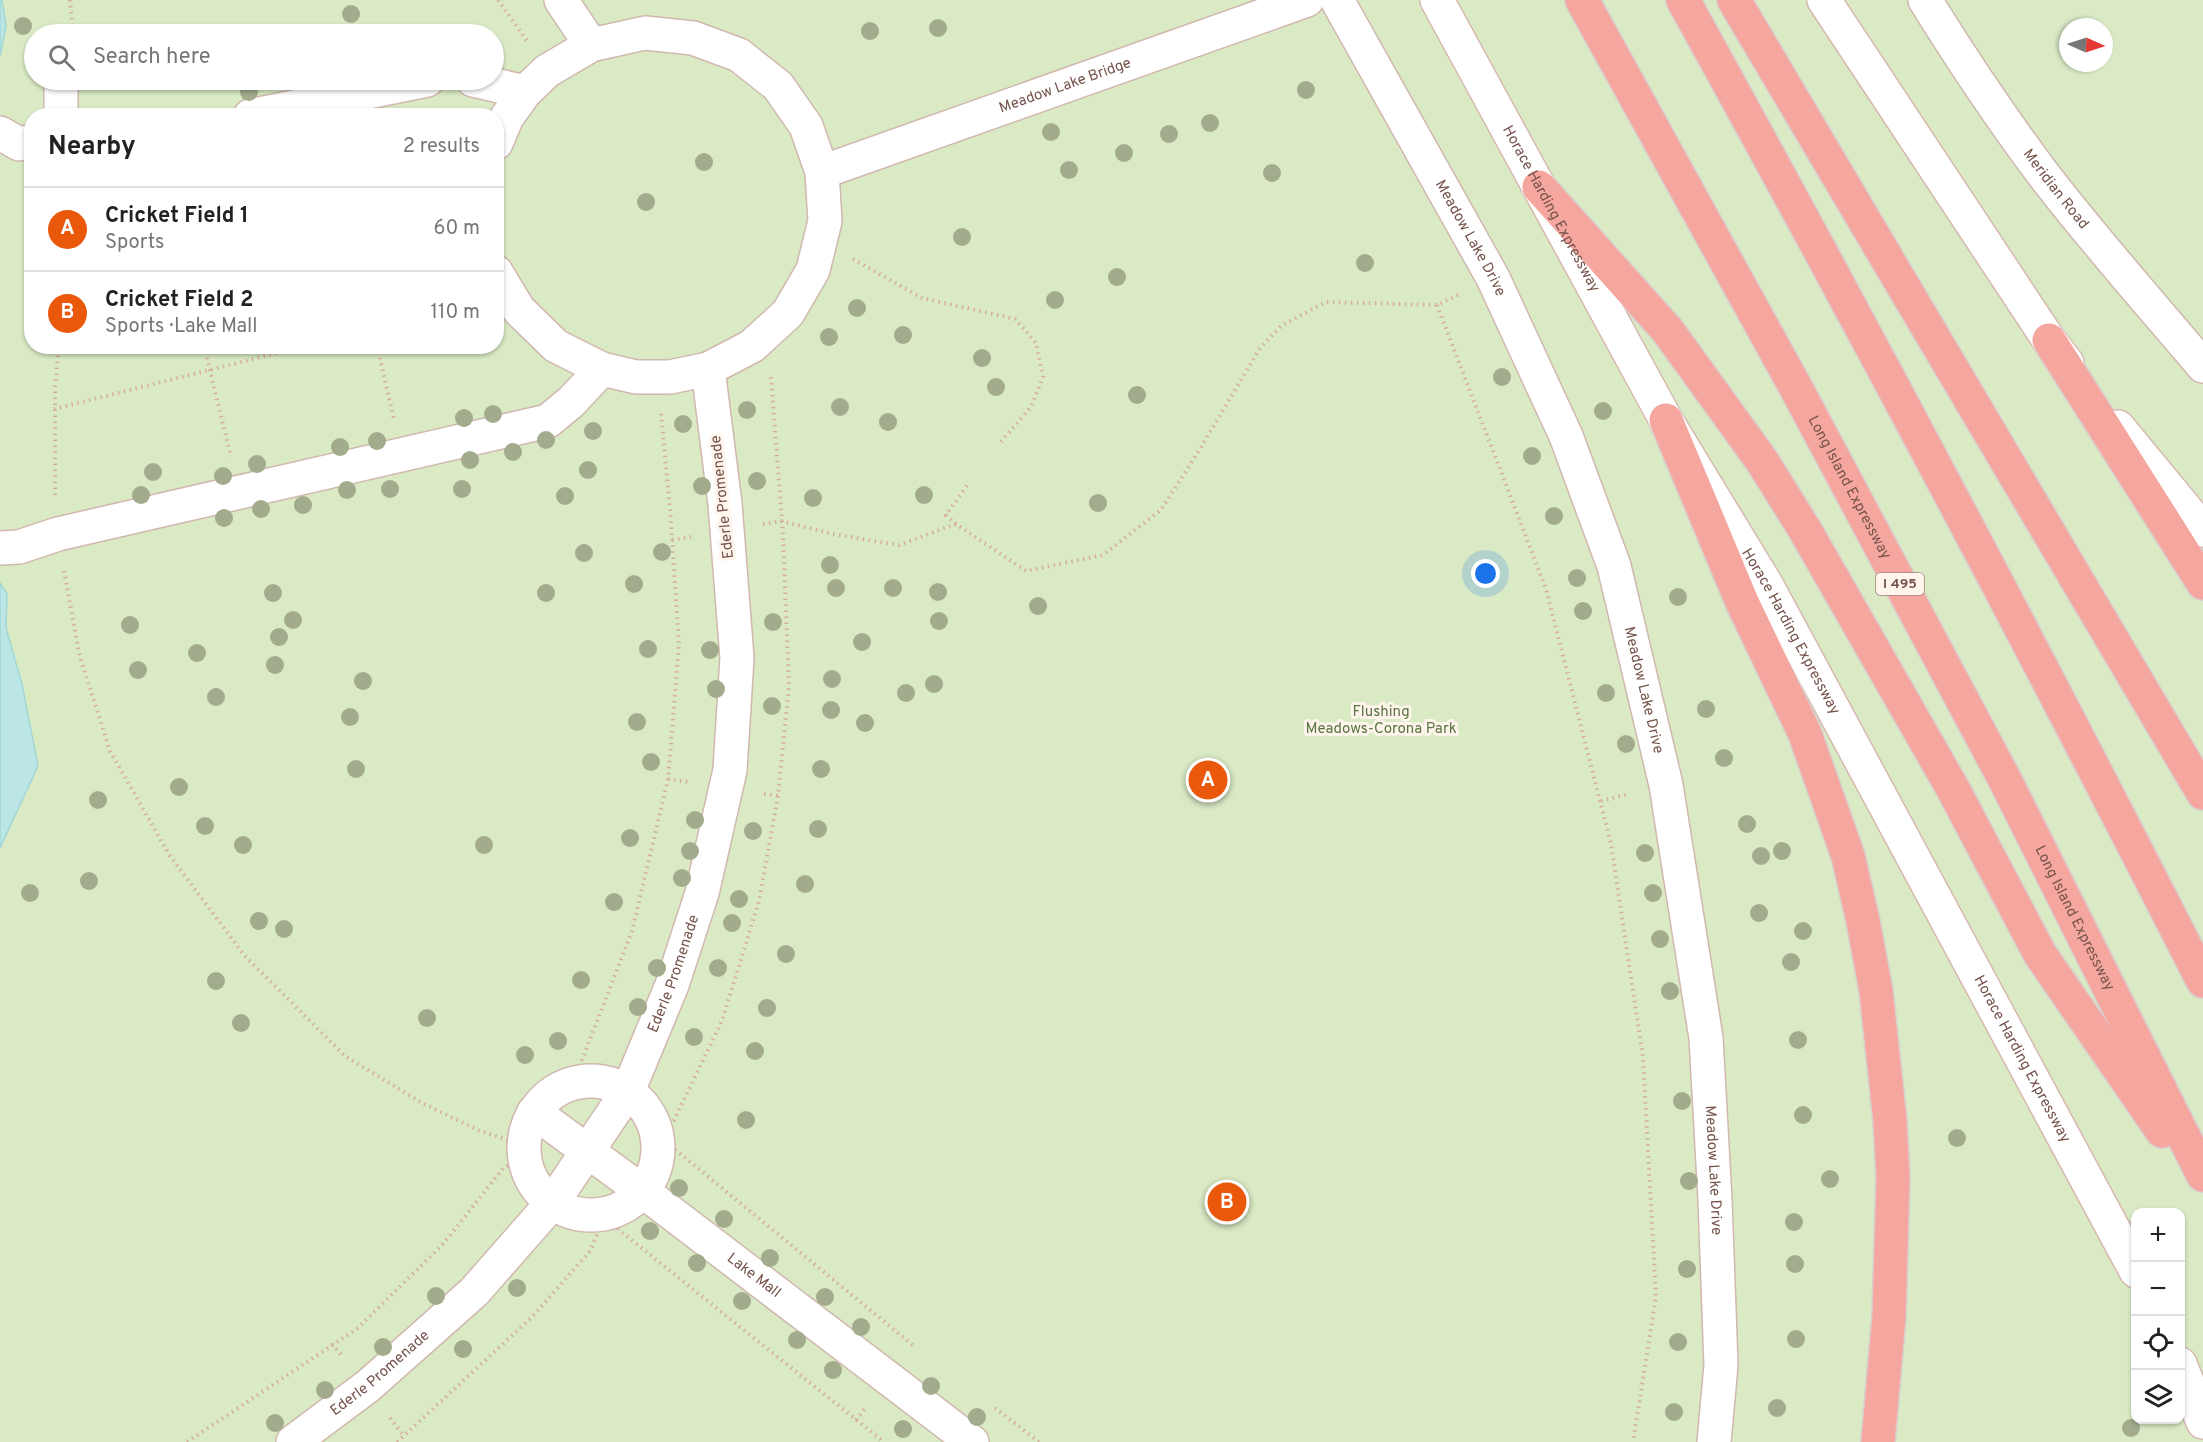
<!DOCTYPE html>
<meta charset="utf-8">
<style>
:root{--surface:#fff;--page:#f6f6f6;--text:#222;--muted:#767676;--line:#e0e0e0;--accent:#ea580c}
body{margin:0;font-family:Overpass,sans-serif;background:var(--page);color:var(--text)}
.controls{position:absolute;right:18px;bottom:18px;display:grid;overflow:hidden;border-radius:12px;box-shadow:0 2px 4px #0004}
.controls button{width:54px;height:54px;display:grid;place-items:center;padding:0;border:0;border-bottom:2px solid var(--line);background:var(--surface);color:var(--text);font:30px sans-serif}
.compass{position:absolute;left:2059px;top:18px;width:54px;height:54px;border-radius:50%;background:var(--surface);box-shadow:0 2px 4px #0004;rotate:93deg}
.you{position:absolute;left:1486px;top:574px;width:21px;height:21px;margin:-15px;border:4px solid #fff;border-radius:50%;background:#1a73e8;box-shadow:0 0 0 9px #1a73e833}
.badge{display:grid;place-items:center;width:39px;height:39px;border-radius:50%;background:var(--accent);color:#fff;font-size:20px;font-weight:700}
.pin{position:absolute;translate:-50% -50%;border:3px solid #fff;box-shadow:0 2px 6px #0006}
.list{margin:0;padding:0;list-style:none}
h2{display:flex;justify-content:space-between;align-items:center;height:78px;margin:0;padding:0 24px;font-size:26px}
h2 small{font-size:20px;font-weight:400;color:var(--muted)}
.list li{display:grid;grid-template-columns:39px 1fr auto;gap:18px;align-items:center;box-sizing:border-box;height:84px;padding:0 24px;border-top:2px solid var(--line)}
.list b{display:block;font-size:22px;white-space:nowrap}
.list p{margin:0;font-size:20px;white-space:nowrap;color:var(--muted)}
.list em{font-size:20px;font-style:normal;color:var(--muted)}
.icon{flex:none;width:33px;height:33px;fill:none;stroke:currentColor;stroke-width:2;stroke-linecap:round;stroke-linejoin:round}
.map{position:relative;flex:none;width:2203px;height:1442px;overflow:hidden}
.search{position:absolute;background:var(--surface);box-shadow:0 2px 4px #0004;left:24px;top:24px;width:480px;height:66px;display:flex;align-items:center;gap:15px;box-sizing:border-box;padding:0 21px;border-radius:33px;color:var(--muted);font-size:22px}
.panel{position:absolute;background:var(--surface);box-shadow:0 2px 4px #0004;left:24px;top:108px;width:480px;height:246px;border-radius:24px}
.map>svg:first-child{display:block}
</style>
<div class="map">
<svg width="2203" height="1442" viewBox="0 0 2203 1442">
<rect width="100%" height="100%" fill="#fcf0e7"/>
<path fill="#daeac5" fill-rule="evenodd" d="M0,0H2203V1442H0ZM2068,27H2104V63H2068ZM34,34H494V80H34ZM32,116H496V346H32ZM2136,1212H2180V1420H2136Z"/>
<g fill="#bbe6e5" stroke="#a1d7d7" stroke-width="1.5">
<polygon points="0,0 2,0 6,26 0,56"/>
<polygon points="0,583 7,594 6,628 22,684 38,766 0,848"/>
</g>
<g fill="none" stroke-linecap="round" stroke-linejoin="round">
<g stroke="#d0b8af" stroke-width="36">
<g id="street">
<polyline points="561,0 591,45"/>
<path id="s1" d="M1337,0L1493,278L1566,436L1614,566L1666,785L1706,1038L1715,1200L1721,1365L1714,1442"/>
<path id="s2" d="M1925,0C1961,58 1999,115 2040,170C2091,237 2148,301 2203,366"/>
<polyline points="61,80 61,116"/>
<polyline points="473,80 525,92"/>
<polyline points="250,116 427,80"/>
<polyline points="0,133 19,144 32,141"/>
<polyline points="496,143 507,117 525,92 547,71 591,45 645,33 693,38 739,55 778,86 806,126 822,172 825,221 813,270 788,313 752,346 708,369 670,377 636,377 602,369 556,346 519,310 496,272"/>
<path id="s3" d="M822,172L1307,0"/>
<polyline points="0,548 19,547 58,534 548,421 571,402 602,369"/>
<circle cx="591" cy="1148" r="67"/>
<path id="s4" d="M534,1112L657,1202L972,1442"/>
<path id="s5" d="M293,1442L368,1386L474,1292L553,1202L628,1091L672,985L702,893L730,770L737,658L725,504L708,369"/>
</g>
</g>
<g stroke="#d6b9af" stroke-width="36">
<g id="secondary">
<path id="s6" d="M1437,0L1666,420L1767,586L2136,1271"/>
<polyline points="1824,0 2049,340 2067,363"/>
<polyline points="2118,427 2203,530"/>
<polyline points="2180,1364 2203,1422"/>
</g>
</g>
<g stroke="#d9cfcd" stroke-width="36">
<g id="highway">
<path id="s7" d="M1582,0L1796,388L2005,780L2203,1175"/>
<path d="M1683,0C1862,324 2035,651 2203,981"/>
<polyline points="1734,0 2203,793"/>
<polyline points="1539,187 1668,331 1762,461 1805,530 1953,789 2040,954 2162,1131"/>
<polyline points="2049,340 2203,583"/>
<polyline points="1666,420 1742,602 1805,734 1848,856 1863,921 1876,991 1890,1121 1893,1177 1889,1316 1878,1442"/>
</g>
</g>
<g stroke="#d6ada1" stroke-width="4" stroke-dasharray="1.5 4.5" stroke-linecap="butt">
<polyline points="70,0 73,34"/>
<polyline points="498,0 527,41"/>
<polyline points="853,259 922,298 1015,319 1036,343 1043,377 1031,407 999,444"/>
<polyline points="1437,305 1546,589 1611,844 1643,1058 1656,1297 1633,1442"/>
<polyline points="204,346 231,457"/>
<polyline points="377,346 394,419"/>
<polyline points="771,377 783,535 789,686 778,796 759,901 722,1021 674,1120 656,1137 677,1151 915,1347"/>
<polyline points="54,409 305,346"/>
<polyline points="55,495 55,389 59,346"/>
<polyline points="763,524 781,521 833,534 899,545 956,524 1026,571 1103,555 1161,510 1200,449 1260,348 1281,326 1326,302 1437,305 1460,294"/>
<polyline points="956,524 946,515 969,483"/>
<polyline points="672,540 691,537"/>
<polyline points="64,571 80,657 110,751 170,856 245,956 345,1056 422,1103 480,1131 508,1140"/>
<polyline points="668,779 688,782"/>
<polyline points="764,794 778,796"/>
<polyline points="1601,801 1629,794"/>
<polyline points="573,1083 632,931 668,779 679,644 670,508 661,413"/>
<polyline points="607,1214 619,1230 884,1442"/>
<polyline points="332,1344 343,1357"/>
<polyline points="995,1408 1039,1442"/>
<polyline points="390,1418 404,1436"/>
<polyline points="856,1420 866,1407"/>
<polyline points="187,1442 358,1328 444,1243 504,1167 525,1159"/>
<polyline points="397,1442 532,1317 590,1251 606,1214"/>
</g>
<use href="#street" stroke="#fff" stroke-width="33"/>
<use href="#secondary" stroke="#fff" stroke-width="33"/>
<use href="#highway" stroke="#f5a79f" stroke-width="33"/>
</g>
<g fill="#a2ac8c">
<circle cx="351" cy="14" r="9"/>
<circle cx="23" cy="26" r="9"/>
<circle cx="938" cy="28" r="9"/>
<circle cx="870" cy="31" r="9"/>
<circle cx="1306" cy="90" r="9"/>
<circle cx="249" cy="92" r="9"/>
<circle cx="1210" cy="123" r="9"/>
<circle cx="1051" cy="132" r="9"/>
<circle cx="1169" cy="134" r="9"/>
<circle cx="1124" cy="153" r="9"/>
<circle cx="704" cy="162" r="9"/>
<circle cx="1069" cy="170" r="9"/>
<circle cx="1272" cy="173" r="9"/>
<circle cx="646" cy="202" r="9"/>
<circle cx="962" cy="237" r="9"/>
<circle cx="1365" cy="263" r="9"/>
<circle cx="1117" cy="277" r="9"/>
<circle cx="1055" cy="300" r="9"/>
<circle cx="857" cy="308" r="9"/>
<circle cx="903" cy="335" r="9"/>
<circle cx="829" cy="337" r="9"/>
<circle cx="982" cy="358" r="9"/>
<circle cx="1502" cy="377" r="9"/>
<circle cx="996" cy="387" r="9"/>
<circle cx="1137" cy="395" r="9"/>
<circle cx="840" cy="407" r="9"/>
<circle cx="747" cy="410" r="9"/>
<circle cx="1603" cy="411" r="9"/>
<circle cx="493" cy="414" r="9"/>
<circle cx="464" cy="418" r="9"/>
<circle cx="888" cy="422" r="9"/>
<circle cx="683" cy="424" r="9"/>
<circle cx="593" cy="431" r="9"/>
<circle cx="546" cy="440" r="9"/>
<circle cx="377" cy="441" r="9"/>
<circle cx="340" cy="447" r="9"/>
<circle cx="513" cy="452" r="9"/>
<circle cx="1532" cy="456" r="9"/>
<circle cx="470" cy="460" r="9"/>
<circle cx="257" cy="464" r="9"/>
<circle cx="588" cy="470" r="9"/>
<circle cx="153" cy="472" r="9"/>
<circle cx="223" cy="476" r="9"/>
<circle cx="757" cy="481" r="9"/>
<circle cx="702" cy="486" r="9"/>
<circle cx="390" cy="489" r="9"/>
<circle cx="462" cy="489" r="9"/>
<circle cx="347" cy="490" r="9"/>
<circle cx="141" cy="495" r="9"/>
<circle cx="924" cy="495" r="9"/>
<circle cx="565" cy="496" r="9"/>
<circle cx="813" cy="498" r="9"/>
<circle cx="1098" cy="503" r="9"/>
<circle cx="303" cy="505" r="9"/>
<circle cx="261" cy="509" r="9"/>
<circle cx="1554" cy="516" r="9"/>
<circle cx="224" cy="518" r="9"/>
<circle cx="662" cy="552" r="9"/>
<circle cx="584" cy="553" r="9"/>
<circle cx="830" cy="565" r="9"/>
<circle cx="1577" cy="578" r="9"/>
<circle cx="634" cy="584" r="9"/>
<circle cx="836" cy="588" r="9"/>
<circle cx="893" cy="588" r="9"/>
<circle cx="938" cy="592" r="9"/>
<circle cx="273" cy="593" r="9"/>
<circle cx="546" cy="593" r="9"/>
<circle cx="1678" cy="597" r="9"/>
<circle cx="1038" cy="606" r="9"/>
<circle cx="1583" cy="611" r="9"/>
<circle cx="293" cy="620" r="9"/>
<circle cx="939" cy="621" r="9"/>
<circle cx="773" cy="622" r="9"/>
<circle cx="130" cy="625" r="9"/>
<circle cx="279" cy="637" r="9"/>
<circle cx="862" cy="642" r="9"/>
<circle cx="648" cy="649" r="9"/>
<circle cx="710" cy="650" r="9"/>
<circle cx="197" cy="653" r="9"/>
<circle cx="275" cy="665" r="9"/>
<circle cx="138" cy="670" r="9"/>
<circle cx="832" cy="679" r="9"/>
<circle cx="363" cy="681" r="9"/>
<circle cx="934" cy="684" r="9"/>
<circle cx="716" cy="689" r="9"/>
<circle cx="906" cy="693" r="9"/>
<circle cx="1606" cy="693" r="9"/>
<circle cx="216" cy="697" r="9"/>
<circle cx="772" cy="706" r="9"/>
<circle cx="1706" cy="709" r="9"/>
<circle cx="831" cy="710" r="9"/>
<circle cx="350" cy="717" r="9"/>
<circle cx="637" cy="722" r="9"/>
<circle cx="865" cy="723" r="9"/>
<circle cx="1626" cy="744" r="9"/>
<circle cx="1724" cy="758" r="9"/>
<circle cx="651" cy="762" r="9"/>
<circle cx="356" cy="769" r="9"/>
<circle cx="821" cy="769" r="9"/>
<circle cx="179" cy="787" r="9"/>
<circle cx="98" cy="800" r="9"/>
<circle cx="695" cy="820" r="9"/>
<circle cx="1747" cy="824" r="9"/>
<circle cx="205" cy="826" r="9"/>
<circle cx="818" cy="829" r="9"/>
<circle cx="753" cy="831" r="9"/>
<circle cx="630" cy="838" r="9"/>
<circle cx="243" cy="845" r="9"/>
<circle cx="484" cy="845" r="9"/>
<circle cx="690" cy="851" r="9"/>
<circle cx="1782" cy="851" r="9"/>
<circle cx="1645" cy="853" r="9"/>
<circle cx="1761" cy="856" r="9"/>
<circle cx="682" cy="878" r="9"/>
<circle cx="89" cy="881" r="9"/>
<circle cx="805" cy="884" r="9"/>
<circle cx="30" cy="893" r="9"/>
<circle cx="1653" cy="893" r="9"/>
<circle cx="739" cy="899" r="9"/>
<circle cx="614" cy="902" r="9"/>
<circle cx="1759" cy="913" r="9"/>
<circle cx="259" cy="921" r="9"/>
<circle cx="732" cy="923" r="9"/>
<circle cx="284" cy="929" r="9"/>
<circle cx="1803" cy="931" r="9"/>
<circle cx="1660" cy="939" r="9"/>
<circle cx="786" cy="954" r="9"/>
<circle cx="1791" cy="962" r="9"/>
<circle cx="657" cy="968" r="9"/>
<circle cx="718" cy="968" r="9"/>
<circle cx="581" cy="980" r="9"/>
<circle cx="216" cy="981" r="9"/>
<circle cx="1670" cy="991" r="9"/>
<circle cx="638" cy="1007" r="9"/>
<circle cx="767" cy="1008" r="9"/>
<circle cx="427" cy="1018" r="9"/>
<circle cx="241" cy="1023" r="9"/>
<circle cx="694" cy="1037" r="9"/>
<circle cx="1798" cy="1040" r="9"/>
<circle cx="558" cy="1041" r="9"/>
<circle cx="755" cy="1051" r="9"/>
<circle cx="525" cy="1055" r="9"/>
<circle cx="1682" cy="1101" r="9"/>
<circle cx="1803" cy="1115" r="9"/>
<circle cx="746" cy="1120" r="9"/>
<circle cx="1957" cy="1138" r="9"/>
<circle cx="1830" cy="1179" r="9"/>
<circle cx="1689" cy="1181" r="9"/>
<circle cx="679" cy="1188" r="9"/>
<circle cx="724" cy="1219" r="9"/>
<circle cx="1794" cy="1222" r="9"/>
<circle cx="650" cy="1231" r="9"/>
<circle cx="770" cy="1258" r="9"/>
<circle cx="697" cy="1263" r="9"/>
<circle cx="1795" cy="1264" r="9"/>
<circle cx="1687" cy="1269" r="9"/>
<circle cx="517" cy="1288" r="9"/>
<circle cx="436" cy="1296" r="9"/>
<circle cx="825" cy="1297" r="9"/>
<circle cx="742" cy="1301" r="9"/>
<circle cx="861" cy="1327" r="9"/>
<circle cx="1796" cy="1339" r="9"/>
<circle cx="797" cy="1340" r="9"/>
<circle cx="1678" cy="1342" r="9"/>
<circle cx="383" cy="1347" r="9"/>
<circle cx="463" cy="1349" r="9"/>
<circle cx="833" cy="1370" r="9"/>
<circle cx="931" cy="1386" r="9"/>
<circle cx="325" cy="1390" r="9"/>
<circle cx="1777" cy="1408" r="9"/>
<circle cx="1674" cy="1412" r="9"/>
<circle cx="977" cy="1417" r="9"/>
<circle cx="275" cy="1423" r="9"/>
<circle cx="2131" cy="1428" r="9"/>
<circle cx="903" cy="1429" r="9"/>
</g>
<g text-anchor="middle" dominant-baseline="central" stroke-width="6" stroke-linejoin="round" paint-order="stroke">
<rect fill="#fff5ed" stroke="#9f847c" stroke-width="1.5" x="1876" y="573" width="48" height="22" rx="4.5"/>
<g font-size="14" font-weight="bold" fill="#76534b">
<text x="1900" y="584">I 495</text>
</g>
<g font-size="15" fill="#76534b" stroke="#fff5ed">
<text stroke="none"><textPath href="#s3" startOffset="258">Meadow Lake Bridge</textPath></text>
<text stroke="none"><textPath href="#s2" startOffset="230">Meridian Road</textPath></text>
<text stroke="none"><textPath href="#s6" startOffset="238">Horace Harding Expressway</textPath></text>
<text stroke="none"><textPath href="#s1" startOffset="273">Meadow Lake Drive</textPath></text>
<text stroke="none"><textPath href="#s7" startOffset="556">Long Island Expressway</textPath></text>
<text transform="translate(723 497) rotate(-96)">Ederle Promenade</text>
<text stroke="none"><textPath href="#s6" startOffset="724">Horace Harding Expressway</textPath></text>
<text stroke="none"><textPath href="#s1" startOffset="759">Meadow Lake Drive</textPath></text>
<text stroke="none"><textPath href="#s7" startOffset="1042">Long Island Expressway</textPath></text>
<text stroke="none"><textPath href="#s5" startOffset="615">Ederle Promenade</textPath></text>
<text stroke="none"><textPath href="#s6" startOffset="1210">Horace Harding Expressway</textPath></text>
<text stroke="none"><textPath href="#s1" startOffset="1245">Meadow Lake Drive</textPath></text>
<text stroke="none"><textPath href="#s4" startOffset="274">Lake Mall</textPath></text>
<text stroke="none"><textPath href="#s5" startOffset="111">Ederle Promenade</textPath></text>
</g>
<g font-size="15" fill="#597541" stroke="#fff5ed">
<text x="1381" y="712">Flushing<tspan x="1381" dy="17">Meadows-Corona Park</tspan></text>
</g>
</g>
</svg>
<div class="controls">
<button>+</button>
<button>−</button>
<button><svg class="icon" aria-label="locate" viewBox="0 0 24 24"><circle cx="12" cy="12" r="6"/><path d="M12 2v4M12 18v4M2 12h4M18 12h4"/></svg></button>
<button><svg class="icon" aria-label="layers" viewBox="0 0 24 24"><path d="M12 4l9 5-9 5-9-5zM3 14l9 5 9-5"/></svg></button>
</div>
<svg class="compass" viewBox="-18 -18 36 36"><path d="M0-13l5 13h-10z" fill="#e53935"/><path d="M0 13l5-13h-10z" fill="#767676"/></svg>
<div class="you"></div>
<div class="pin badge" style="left:1208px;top:780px">A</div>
<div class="pin badge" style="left:1227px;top:1202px">B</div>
<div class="search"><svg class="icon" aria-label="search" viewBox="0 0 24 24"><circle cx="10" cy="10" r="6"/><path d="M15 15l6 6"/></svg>Search here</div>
<section class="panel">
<h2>Nearby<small>2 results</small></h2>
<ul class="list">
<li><span class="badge">A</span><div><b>Cricket Field 1</b><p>Sports</p></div><em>60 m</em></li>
<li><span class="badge">B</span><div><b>Cricket Field 2</b><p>Sports · Lake Mall</p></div><em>110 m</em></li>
</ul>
</section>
</div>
